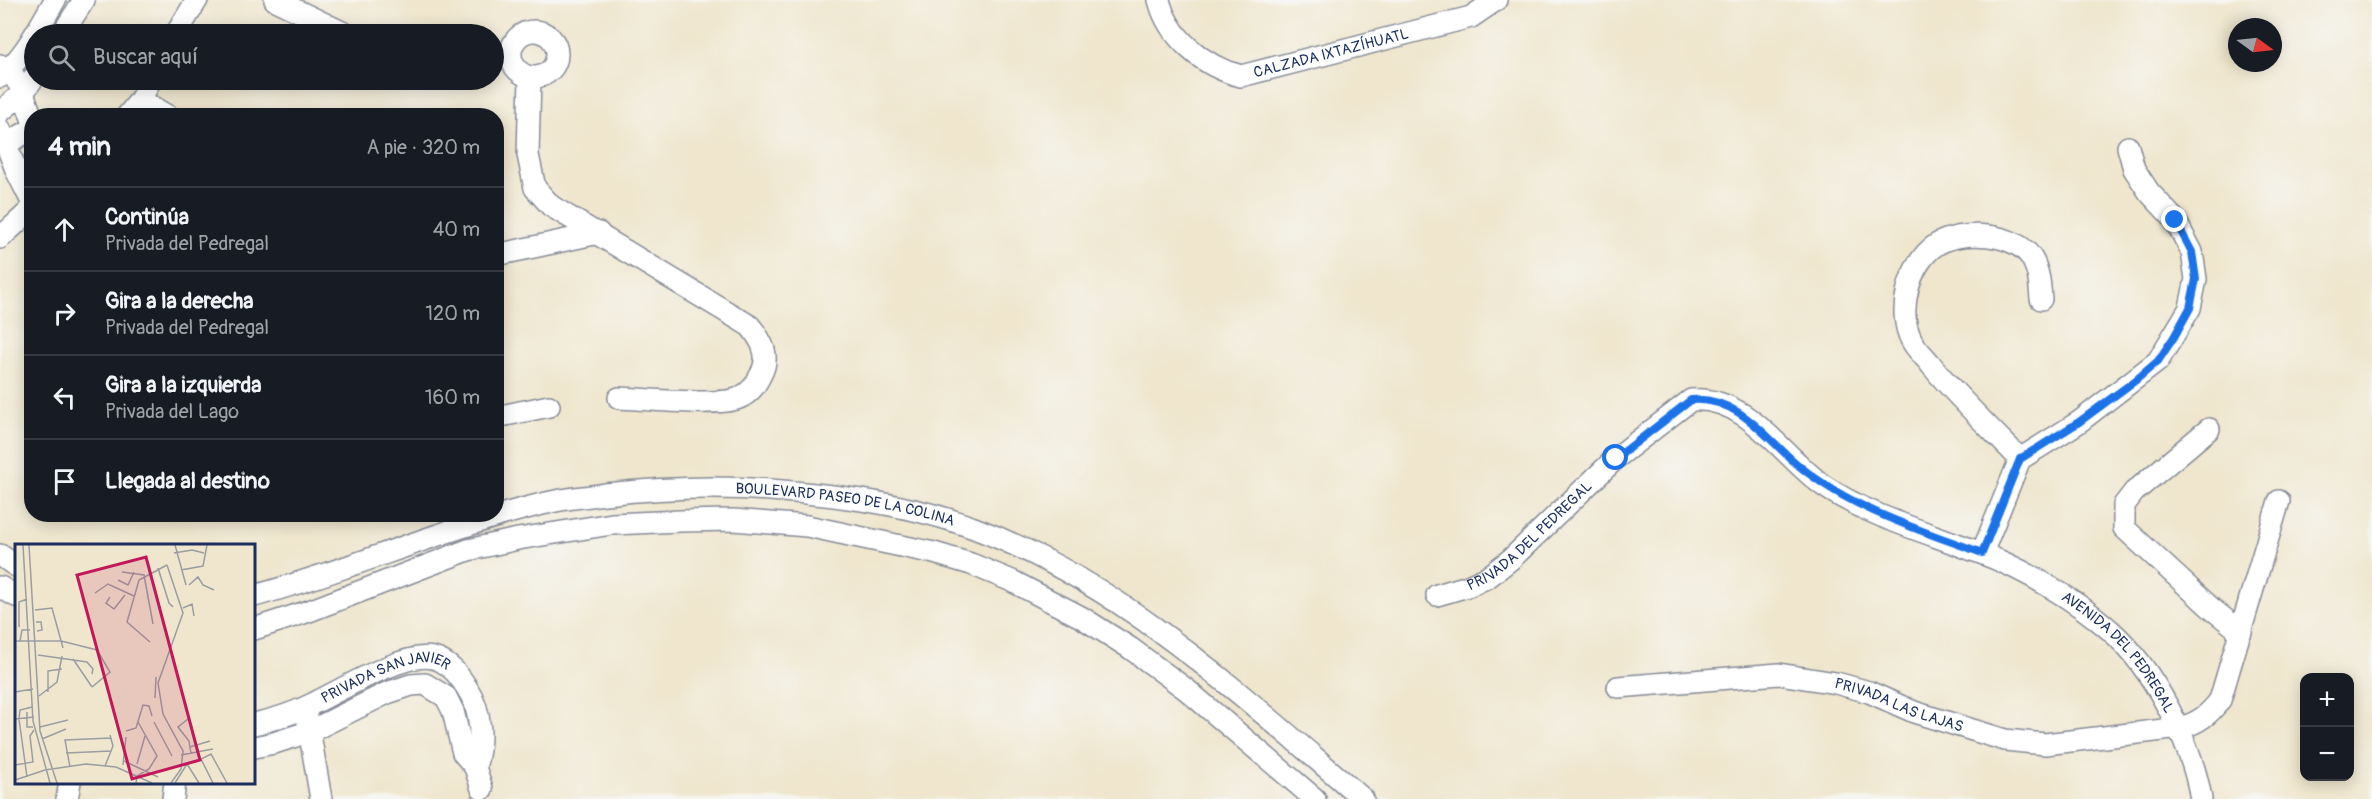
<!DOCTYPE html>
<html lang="es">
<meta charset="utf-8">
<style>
:root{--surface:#171b24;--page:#20242c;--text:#f1f3f6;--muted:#9ea1a6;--line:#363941}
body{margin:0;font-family:Pangolin,sans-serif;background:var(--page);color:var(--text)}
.controls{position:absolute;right:18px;bottom:18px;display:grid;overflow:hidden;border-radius:12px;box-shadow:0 3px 15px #0003}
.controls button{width:54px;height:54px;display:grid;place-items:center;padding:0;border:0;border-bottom:2px solid var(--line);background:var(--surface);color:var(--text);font:30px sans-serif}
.compass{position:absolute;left:2228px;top:18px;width:54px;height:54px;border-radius:50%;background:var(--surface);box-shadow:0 3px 15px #0003;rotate:105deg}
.stop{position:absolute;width:18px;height:18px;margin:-14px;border:4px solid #1a73e8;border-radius:50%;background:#fff}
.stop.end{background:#1a73e8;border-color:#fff;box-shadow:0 2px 6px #0008}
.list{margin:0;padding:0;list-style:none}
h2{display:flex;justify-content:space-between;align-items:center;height:78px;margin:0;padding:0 24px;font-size:26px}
h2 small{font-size:20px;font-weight:400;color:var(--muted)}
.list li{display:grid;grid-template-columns:39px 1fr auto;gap:18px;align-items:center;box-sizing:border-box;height:84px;padding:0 24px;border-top:2px solid var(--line)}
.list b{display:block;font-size:22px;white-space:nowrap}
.list p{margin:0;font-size:20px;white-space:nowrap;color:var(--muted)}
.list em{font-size:20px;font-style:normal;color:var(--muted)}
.icon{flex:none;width:33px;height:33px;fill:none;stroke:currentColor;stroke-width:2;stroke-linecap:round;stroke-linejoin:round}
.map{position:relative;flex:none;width:2372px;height:799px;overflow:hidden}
.search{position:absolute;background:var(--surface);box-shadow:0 3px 15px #0003;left:24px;top:24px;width:480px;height:66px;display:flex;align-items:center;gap:15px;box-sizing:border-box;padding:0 21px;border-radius:33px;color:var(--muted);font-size:22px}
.panel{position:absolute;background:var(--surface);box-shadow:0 3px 15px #0003;left:24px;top:108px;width:480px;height:414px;border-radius:24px}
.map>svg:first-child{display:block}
</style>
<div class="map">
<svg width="2372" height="799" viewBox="0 0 2372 799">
<rect width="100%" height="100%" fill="#f6f6f2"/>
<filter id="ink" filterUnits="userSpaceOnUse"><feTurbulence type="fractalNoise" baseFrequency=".0167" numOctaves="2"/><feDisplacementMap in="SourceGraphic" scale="12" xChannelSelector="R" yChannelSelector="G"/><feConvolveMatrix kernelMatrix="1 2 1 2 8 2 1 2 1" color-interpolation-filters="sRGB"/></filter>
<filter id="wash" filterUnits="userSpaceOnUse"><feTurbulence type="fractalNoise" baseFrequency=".008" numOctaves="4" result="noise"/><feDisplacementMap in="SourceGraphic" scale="24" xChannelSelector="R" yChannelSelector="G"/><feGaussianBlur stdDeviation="1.35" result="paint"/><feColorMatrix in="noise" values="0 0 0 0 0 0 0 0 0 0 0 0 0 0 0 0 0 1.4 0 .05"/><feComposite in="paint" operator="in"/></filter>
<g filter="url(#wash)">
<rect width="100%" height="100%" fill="#efe6cd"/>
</g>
<g filter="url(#ink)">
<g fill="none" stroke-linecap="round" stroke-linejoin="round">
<g stroke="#858a96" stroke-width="24">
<g id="street">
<polyline points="275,0 346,34"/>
<path id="s1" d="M1159,0C1168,37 1204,67 1241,76L1471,17L1496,0"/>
<circle cx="534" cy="54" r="23"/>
<polyline points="62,34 84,0"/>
<polyline points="176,34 197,0"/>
<path d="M0,65C19,73 25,99 32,118"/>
<path d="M0,77C25,57 39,27 55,0"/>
<path d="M530,77L528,155L535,188L551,206L750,326C763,342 771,357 760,376C755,386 750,393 739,398C719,407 644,399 619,398"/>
<polyline points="140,100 168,116"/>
<polyline points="0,112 23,93 34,77"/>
<polyline points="127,116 140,100 151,80"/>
<polyline points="0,129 17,172 32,202"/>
<polyline points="6,144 32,129"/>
<polyline points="0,238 32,209"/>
<polyline points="496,255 599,233"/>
<polyline points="496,417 549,406"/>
<polyline points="2209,429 2134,492 2124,505 2124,528 2211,608 2241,632"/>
<path d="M2020,459C1990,428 1959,399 1932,366C1926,358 1916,349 1912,341C1896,312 1909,263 1936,245C1960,229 2017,232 2032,259C2039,271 2040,285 2041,299"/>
<polyline points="1982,553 2020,459 2079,422 2158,361 2190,308 2196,279 2192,252 2175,220 2149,192 2134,169 2128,147"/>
<polyline points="0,555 16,566"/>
<polyline points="0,587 16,596"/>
<path id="s2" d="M1437,595L1468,586L1488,577L1511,559L1616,458L1691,400C1747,395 1783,457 1824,486C1870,517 1927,532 1978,552C2022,568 2075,599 2110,630C2153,668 2192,743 2201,799"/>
<path id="s3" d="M254,596C354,569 449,525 551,502C568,498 587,497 605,494C661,488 714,486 770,490C838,495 910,504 974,528C1124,584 1243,697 1363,799"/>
<polyline points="254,629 309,611 468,550 518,539 612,524 680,521 733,520 807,526 934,553 971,564 1012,581 1081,617 1130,648 1187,690 1315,799"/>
<path id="s4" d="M1618,687L1779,674L1836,683L1869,692L1914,712L2005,740L2045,744L2180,728C2198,723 2209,715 2220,700L2279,501"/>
<polyline points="307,717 321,799"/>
<path id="s5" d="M254,724C272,720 289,715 306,707C335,694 403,651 433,658C449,662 459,675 467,688C482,711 483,742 475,767"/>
<polyline points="254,747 274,743 311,731 387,693 411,685 425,684 446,697 453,711 463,753 475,767 482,789"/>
<polyline points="67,799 70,782"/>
<polyline points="173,799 175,782"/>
</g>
</g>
<use href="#street" stroke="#fff" stroke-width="21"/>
</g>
</g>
<g fill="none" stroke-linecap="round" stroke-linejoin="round" filter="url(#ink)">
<path stroke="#1a73e8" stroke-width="8" d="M1616,458L1691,400C1734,396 1762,432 1790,458C1844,507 1915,528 1982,553L2020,459L2079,422L2136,380L2158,361L2174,337L2190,308L2196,279L2192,252L2175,220"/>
</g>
<g text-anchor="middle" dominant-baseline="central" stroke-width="4.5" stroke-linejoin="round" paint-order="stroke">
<g font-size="15" fill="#1b2f5e" stroke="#f6f6f2">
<text stroke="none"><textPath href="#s1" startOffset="210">CALZADA IXTAZÍHUATL</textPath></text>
<text stroke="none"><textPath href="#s3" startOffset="608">BOULEVARD PASEO DE LA COLINA</textPath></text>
<text stroke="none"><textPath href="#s2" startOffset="112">PRIVADA DEL PEDREGAL</textPath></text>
<text stroke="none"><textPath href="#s2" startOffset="831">AVENIDA DEL PEDREGAL</textPath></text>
<text stroke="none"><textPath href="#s5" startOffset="142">PRIVADA SAN JAVIER</textPath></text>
<text stroke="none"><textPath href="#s4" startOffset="286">PRIVADA LAS LAJAS</textPath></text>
</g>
</g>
<g transform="translate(15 544)">
<rect width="240" height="240" fill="#efe6cd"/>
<path fill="none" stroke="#9a9da1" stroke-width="1.5" d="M8,1L18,177L35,239M14,1L25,187L42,239M160,1L171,41M159,9L177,6L189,9M152,21L168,69L143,139L148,170L168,207L166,225L156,239M143,24L154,59L158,63M166,26L188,22L192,1M107,28L129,31L138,80M103,36L113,41L119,28M174,41L183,33L188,41L199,46M80,49L93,40L119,52M95,53L91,59L99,65L110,51M168,64L177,60L179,72M20,66L37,64L48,104M21,78H26L27,86L22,87M4,83V58L12,55M0,97H46L82,106L95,128L77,143M5,97L7,86H15M135,98L112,78L124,36L152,21M23,111L72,118L78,125L77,130M58,115L77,143M0,148L18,145M33,148V127L47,125M24,152L42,138L47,112M140,154L141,133M12,168V183H18M0,175L19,173M173,175L163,183L174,197L176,210M139,178L157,212M25,183L53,176M111,187L121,184L128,161L134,162L137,172M27,195L51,185M175,203L195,197M51,209L96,207M166,211L198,205M109,217L143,233M122,220L130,192M0,221L18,218L15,192L19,186M108,221L111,193M90,222L98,202L95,191M55,223L50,196L96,194M12,233L4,175L5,166L17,163M0,236L30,226L71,220L101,223L137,239M121,239L122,232L134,225L142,212L123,178M160,239L172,220L184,239M198,239L186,215L196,210L212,239"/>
<path fill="#c2185b" fill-opacity="0.15" stroke="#c2185b" stroke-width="3" d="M131,13L185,216L117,235L62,31Z"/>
<rect width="240" height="240" fill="none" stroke="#1b2f5e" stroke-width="3"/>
</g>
</svg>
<div class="controls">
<button>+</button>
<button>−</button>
</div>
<svg class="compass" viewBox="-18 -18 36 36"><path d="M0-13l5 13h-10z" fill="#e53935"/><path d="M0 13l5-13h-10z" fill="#9ea1a6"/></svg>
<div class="stop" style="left:1616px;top:458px"></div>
<div class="stop end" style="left:2175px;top:220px"></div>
<div class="search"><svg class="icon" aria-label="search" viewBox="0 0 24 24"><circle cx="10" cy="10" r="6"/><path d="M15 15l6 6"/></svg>Buscar aquí</div>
<section class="panel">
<h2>4 min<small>A pie · 320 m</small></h2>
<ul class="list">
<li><svg class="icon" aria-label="ahead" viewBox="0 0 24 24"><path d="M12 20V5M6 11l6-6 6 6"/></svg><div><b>Continúa</b><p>Privada del Pedregal</p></div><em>40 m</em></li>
<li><svg class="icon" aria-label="right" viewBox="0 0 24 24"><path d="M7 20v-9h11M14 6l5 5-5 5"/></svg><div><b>Gira a la derecha</b><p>Privada del Pedregal</p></div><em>120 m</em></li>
<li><svg class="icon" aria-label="left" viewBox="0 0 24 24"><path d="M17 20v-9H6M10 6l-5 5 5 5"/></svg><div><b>Gira a la izquierda</b><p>Privada del Lago</p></div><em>160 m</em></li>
<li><svg class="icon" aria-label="arrive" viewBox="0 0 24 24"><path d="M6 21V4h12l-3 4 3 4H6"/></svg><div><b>Llegada al destino</b></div></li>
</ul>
</section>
</div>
